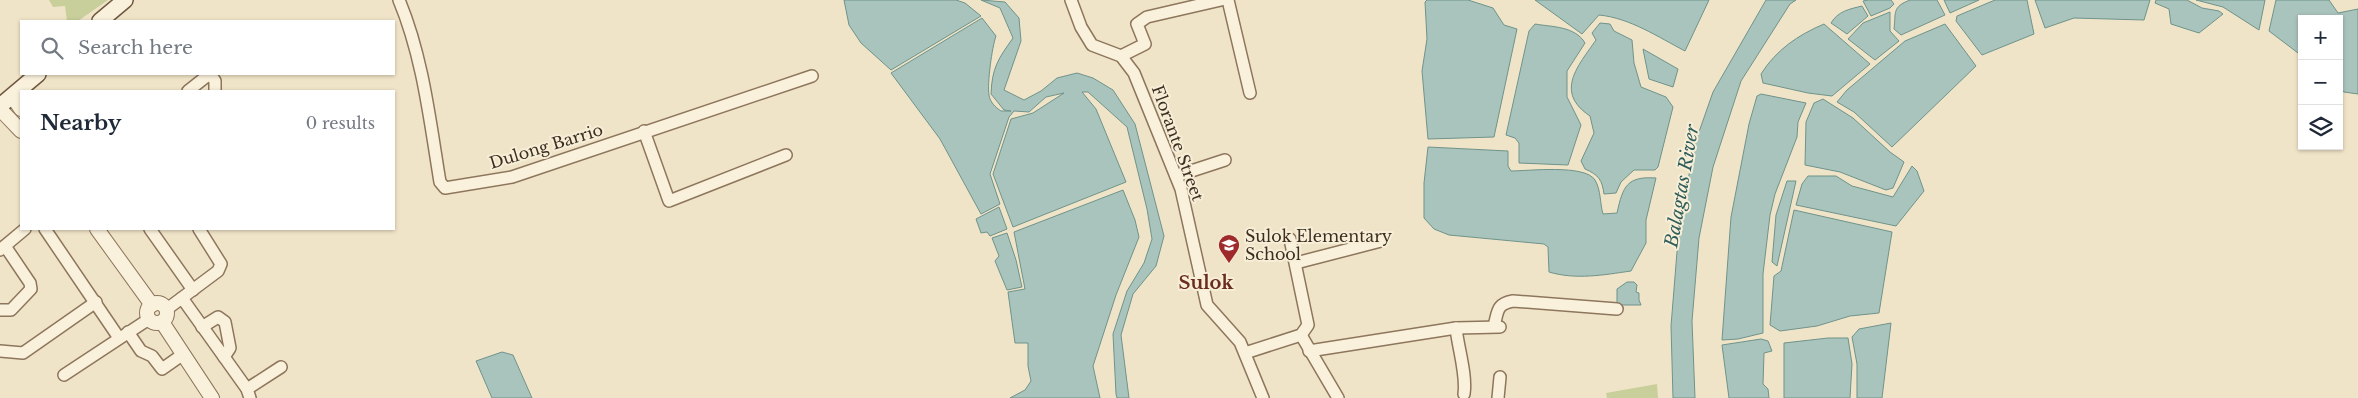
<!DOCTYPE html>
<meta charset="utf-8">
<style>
:root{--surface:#fff;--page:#f6f6f7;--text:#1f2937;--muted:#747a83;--line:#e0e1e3}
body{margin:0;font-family:"Libre Baskerville",serif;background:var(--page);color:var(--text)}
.controls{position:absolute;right:15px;top:15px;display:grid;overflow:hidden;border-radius:0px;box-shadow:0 1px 4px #0004}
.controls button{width:45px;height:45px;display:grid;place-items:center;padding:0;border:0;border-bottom:1px solid var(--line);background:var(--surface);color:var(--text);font:25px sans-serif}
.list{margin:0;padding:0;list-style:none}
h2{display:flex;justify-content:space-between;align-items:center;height:65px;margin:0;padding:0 20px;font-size:21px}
h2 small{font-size:16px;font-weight:400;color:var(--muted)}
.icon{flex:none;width:28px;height:28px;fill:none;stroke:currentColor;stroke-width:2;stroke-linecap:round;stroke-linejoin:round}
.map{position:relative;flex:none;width:2358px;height:398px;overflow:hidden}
.search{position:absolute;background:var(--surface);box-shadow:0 1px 4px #0004;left:20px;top:20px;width:375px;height:55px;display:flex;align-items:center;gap:12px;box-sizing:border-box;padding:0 18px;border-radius:0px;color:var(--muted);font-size:19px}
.panel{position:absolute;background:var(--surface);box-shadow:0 1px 4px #0004;left:20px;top:90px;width:375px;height:140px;border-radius:0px}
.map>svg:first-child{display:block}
</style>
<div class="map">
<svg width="2358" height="398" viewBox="0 0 2358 398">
<rect width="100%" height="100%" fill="#f0e4c8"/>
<g fill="#c9cf9b">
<polygon points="49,0 108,0 78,21 67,21 65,6 53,7"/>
<polygon points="1657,384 1658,398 1607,398 1606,393"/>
</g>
<g fill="#a9c4bc" stroke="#6f938a">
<polygon points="844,0 956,0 965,3 981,16 891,70 861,43 849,25"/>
<path d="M981,0L1005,2L1019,18L1021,41L1004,90L1024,100L1041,91L1057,78L1077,73L1093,78L1113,90L1135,124L1164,236L1156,266L1133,294L1121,335L1129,398H1117L1116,394L1113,334L1127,291L1144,263L1152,239L1147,209L1127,127L1088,92H1082L1096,109L1126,182L1013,227L993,174L1011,119L1033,113L1064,93L1046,97L1029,112L1014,111L1009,117L990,174L1000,204L981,214L940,139L891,73L982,18L996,36C992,47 987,84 989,95C990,102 995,107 1001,111H1011L1004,110L991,94C992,68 998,59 1013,38L1000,8Z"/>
<polygon points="1427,0 1468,0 1493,8 1504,25 1517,29 1494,137 1428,139 1422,71 1427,39 1425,2"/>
<path d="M1535,0H1709L1685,51C1658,37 1630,18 1599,15L1582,34Z"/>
<polygon points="1766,0 1796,0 1790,4 1741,81 1713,167 1699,238 1692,321 1695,398 1673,398 1671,326 1677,252 1693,149 1713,92"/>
<polygon points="1868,0 1891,0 1894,4 1890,8 1871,16 1863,1"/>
<path d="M1910,0H1937L1945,15L1901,35L1894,29C1896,12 1892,7 1910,0Z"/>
<polygon points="1944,0 1979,0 1950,13"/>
<polygon points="1995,0 2027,0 2034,34 1982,55 1956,21 1957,16"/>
<polygon points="2035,0 2150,0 2144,20 2074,18 2045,28"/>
<polygon points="2156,0 2187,0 2202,8 2219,11 2223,14 2199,33 2171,24 2169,9 2155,3"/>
<polygon points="2196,0 2265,0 2259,30 2223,7"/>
<polygon points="2276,0 2329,0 2338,13 2358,9 2358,94 2344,92 2339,88 2339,19 2302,19 2302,56 2269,31"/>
<path d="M1862,6L1868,16L1847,34L1831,23C1838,11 1850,9 1862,6Z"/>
<polygon points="1890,12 1890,31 1899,41 1875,60 1848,39 1863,23"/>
<path d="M1600,23L1610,24L1614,31L1632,40L1634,63L1641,87L1666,97L1673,107L1658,167L1655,170H1634L1621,182L1616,193L1604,194C1602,180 1599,175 1585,169L1581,161L1594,133L1590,116C1554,92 1578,66 1596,40L1592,33Z"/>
<path d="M1535,24C1552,27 1575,26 1585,43L1567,71V97L1581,125L1568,165L1519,163V143L1515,138L1506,135L1529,31Z"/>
<path d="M1824,24L1870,64L1832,96L1808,93L1763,83L1761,74C1776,50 1798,35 1824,24Z"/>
<polygon points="1945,24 1976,66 1892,147 1854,112 1837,102 1847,90 1905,41"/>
<polygon points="1643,49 1678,69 1673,87 1649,79"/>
<polygon points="1761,94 1806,103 1798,122 1797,137 1775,194 1770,215 1763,274 1763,333 1738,339 1722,340 1731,217 1749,124 1757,96"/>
<polygon points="1823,99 1853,118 1890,152 1904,162 1893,188 1886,190 1840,172 1805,165 1806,122 1814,103"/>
<path d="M1428,147L1508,151V166L1511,171C1528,171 1585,164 1595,180C1601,190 1600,204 1603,214L1617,213C1623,186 1627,176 1656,178L1646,220V243L1631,271C1603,275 1576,280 1549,272L1548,247L1544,244L1449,235L1434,229L1424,218V183Z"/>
<polygon points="1912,166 1917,171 1924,191 1896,226 1796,205 1802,184 1808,176 1836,176 1852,186 1893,197"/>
<polygon points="1787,181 1796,181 1777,266 1772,262 1776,215"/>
<polygon points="1123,190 1135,220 1139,237 1116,295 1093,366 1100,398 1010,398 1025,390 1031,381 1028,366 1028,343 1015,343 1008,292 1025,289 1014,232"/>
<polygon points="999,207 1007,229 990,236 987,232 981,233 976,219"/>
<polygon points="1794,210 1892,232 1879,313 1850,316 1817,326 1780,331 1770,325 1774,276 1781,271"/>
<polygon points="1007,233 1016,260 1022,287 1007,290 995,261 999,256 992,238"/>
<polygon points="1627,282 1634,282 1637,285 1636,292 1639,293 1639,300 1641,305 1617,305 1617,289"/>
<polygon points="1891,323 1882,398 1857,398 1857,364 1852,337 1859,329"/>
<polygon points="1828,338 1848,338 1852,364 1850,398 1784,398 1784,343"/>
<polygon points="1761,339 1768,341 1772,351 1764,353 1763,384 1768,389 1769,398 1729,398 1722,345"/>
<polygon points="502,352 513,355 532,398 492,398 476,361"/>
</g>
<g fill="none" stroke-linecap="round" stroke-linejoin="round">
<g stroke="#8d765c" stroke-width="14">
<g id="minor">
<path d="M399,0C423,57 430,122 440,182L445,188L512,177L812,76"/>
<polyline points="1071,0 1081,27 1092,45 1121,56 1134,73 1181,189 1207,305 1240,342 1263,398"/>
<polyline points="1228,0 1250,93"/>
<polyline points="1121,56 1145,44 1137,24 1147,17 1221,0"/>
<polyline points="188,91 207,76 211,75 215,81 215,91"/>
<polyline points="644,131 669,201 786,155"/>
<polyline points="1176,176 1225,160"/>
<polyline points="45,229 119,338"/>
<polyline points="150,229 193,290"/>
<polyline points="0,250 25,229"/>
<polyline points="1296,263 1381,241"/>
<polyline points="182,298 247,389 250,398"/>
<polyline points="167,309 218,271 221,264 199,229"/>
<polyline points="0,310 11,310 31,289 30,283 5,246"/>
<path d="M1494,326C1498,312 1496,304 1513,301L1617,309"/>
<polyline points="202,327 218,317 225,322 230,348 224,357"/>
<path d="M1456,328C1458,348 1467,375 1464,394"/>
<polyline points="128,332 141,351 152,356 162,369 182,355"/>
<polyline points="1301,335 1338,398"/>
<polyline points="0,351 23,353 96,302"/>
<polyline points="1309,351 1456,328 1500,327"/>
<polyline points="1245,353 1301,335 1308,325 1290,239"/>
<polyline points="64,375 149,319"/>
<polyline points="247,389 281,367"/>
<polyline points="1498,398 1500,377"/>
</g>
</g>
<g stroke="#8d765c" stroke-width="16">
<g id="tertiary">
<polyline points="12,96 21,109"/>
<polyline points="0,109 21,131"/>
<polyline points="97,229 152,305"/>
<circle cx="157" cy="313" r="10"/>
<polyline points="162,322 212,398"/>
</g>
</g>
<g stroke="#6f573f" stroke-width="18">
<g id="secondary">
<polyline points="100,21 125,0"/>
<polyline points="0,106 38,74"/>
</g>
</g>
<use href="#minor" stroke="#faf1dc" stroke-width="11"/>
<use href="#tertiary" stroke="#faf1dc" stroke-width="14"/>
<use href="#secondary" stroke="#faf1dc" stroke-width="15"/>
</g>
<defs>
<g id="school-pin" transform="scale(1.125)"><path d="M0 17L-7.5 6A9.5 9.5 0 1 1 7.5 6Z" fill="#9e2a2b" stroke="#f7eed8"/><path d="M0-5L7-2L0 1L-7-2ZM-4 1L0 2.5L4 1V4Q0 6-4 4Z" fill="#fff"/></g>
</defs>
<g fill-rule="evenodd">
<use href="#school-pin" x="1229" y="245"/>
</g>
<g text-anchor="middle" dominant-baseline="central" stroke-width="4" stroke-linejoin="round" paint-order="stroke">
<g font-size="16" fill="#3d2e20" stroke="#f7eed8">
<text transform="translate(1178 143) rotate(70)">Florante Street</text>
<text transform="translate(546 146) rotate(-17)">Dulong Barrio</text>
</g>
<g font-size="16" fill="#3d2e20" stroke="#f7eed8" text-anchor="start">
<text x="1245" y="236">Sulok Elementary<tspan x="1245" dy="18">School</tspan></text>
</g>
<g font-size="18" font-style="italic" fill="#2f5d5a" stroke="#f7eed8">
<text transform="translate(1682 186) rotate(-80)">Balagtas River</text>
</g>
<g font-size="18" font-weight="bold" fill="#6b2e1e" stroke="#f7eed8">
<text x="1206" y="283">Sulok</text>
</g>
</g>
</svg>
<div class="controls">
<button>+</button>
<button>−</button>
<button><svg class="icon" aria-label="layers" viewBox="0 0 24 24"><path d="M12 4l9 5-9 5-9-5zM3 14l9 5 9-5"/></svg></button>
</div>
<div class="search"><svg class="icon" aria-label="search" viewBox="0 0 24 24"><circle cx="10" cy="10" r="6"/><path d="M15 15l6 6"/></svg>Search here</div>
<section class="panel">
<h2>Nearby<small>0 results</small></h2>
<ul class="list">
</ul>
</section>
</div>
